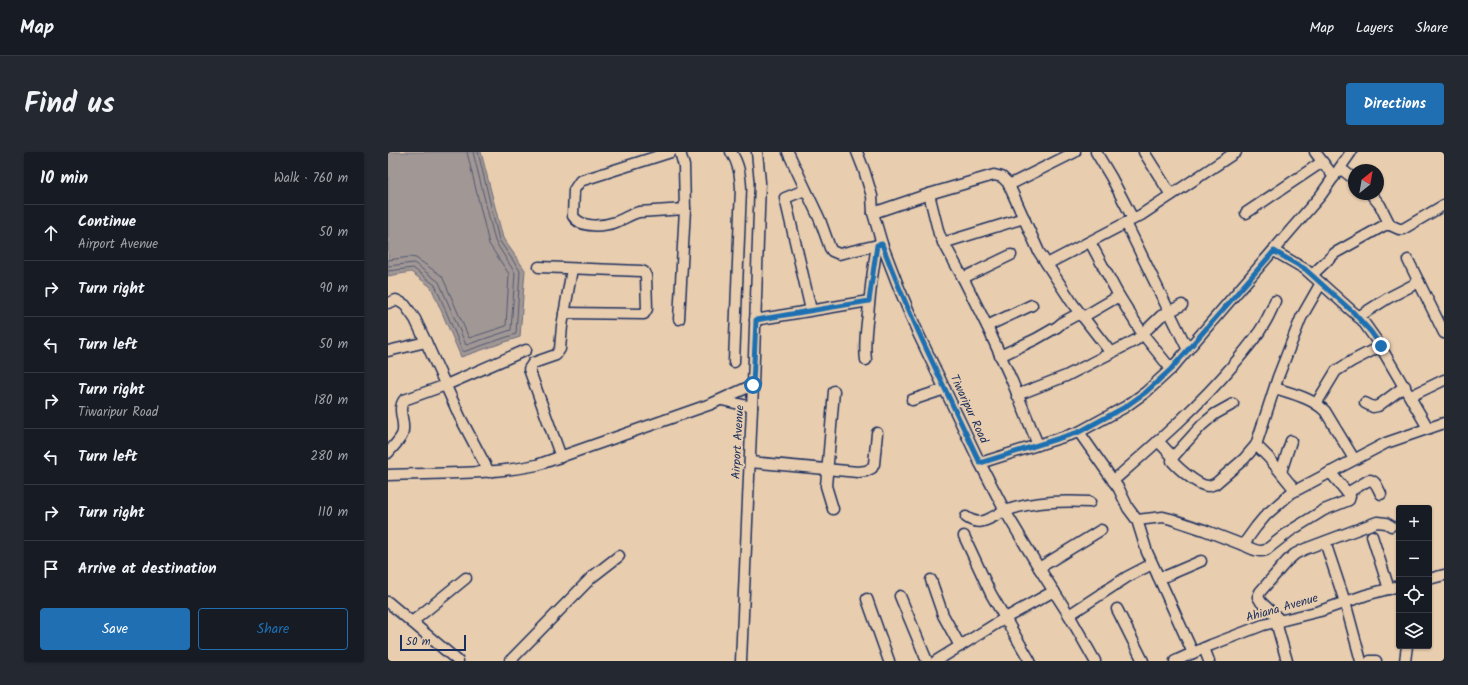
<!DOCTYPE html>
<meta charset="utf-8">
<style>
:root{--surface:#171b24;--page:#242831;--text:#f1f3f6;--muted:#9ea1a6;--line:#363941;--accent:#1f6fb2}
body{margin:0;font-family:Kalam,sans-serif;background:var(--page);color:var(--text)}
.controls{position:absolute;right:12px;bottom:12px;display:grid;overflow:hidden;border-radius:4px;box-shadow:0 1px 3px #0004}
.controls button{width:36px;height:36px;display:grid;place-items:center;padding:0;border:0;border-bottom:1px solid var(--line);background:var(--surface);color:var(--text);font:20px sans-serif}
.compass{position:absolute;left:960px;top:12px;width:36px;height:36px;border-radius:50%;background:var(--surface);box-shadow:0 1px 3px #0004;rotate:31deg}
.scale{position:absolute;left:12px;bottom:10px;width:66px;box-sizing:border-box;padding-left:4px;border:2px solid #1b2f5e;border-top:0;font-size:11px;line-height:14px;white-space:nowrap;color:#1b2f5e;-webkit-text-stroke:3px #e8cdaf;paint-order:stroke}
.stop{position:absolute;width:12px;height:12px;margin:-9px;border:3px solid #1f6fb2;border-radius:50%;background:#fff}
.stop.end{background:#1f6fb2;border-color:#fff;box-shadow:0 1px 4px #0008}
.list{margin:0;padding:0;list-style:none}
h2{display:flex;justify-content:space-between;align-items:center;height:52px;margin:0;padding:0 16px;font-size:17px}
h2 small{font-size:13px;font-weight:400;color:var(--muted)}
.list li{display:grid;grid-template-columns:26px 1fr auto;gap:12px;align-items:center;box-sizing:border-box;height:56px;padding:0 16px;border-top:1px solid var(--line)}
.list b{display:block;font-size:15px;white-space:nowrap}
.list p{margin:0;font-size:13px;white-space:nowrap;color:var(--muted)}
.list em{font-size:13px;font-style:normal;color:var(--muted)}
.actions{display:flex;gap:8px;padding:12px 16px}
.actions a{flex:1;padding:9px 0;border:1px solid var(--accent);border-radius:4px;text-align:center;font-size:14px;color:var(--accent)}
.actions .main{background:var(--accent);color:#fff}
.icon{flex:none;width:22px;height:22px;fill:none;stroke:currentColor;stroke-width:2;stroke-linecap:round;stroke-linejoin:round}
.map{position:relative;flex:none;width:1056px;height:509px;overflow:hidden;border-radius:4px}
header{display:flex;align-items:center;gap:24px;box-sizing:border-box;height:56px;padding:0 20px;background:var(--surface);border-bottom:1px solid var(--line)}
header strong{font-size:19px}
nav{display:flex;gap:22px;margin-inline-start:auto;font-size:14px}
.intro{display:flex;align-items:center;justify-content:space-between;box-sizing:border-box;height:96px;padding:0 24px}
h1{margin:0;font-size:28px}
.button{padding:10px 18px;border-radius:4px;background:var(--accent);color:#fff;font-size:14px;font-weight:700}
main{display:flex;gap:24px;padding:0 24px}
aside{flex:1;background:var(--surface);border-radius:4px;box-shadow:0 1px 3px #0004}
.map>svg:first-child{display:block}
</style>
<header>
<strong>Map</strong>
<nav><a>Map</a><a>Layers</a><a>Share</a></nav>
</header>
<div class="intro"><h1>Find us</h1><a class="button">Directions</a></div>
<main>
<aside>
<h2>10 min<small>Walk · 760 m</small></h2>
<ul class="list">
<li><svg class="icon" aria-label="ahead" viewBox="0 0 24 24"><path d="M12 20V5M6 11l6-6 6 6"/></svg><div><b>Continue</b><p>Airport Avenue</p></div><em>50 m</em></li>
<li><svg class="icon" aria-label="right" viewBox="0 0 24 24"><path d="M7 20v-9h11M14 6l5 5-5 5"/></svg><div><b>Turn right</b></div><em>90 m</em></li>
<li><svg class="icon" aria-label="left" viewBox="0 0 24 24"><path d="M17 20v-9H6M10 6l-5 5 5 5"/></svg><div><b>Turn left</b></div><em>50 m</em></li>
<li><svg class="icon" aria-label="right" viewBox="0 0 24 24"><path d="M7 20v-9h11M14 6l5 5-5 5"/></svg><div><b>Turn right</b><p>Tiwaripur Road</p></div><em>180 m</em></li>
<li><svg class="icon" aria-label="left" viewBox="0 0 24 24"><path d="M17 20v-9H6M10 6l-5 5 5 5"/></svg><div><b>Turn left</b></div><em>280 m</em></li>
<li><svg class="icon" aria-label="right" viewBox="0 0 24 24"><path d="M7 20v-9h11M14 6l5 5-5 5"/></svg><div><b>Turn right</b></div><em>110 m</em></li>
<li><svg class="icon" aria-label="arrive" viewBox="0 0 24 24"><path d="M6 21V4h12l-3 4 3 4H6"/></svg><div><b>Arrive at destination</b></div></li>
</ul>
<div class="actions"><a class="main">Save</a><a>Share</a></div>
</aside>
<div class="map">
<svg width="1056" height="509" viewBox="0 0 1056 509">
<rect width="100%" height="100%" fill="#e8cdaf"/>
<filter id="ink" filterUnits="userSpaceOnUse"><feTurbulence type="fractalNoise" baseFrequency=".025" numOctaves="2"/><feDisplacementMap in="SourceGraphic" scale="8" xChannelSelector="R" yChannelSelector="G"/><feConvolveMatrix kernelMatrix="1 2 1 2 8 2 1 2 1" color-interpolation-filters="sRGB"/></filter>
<g filter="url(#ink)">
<polygon fill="#a19794" stroke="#6b6d7e" points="0,0 93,0 115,86 137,118 132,185 73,205 43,135 23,120 0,124"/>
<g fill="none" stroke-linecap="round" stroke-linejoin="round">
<g stroke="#515974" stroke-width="1">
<polyline points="0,108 22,105 28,106 54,124 81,186 118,174 121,122 101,92 79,0"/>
<polyline points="0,114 26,111 51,130 78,193 123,178 127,121 107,89 85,0"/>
<polyline points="0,119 25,116 47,133 75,200 128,182 132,119 111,88 90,0"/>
</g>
<g stroke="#1b2f5e" stroke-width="13">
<g id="minor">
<path d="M283,0L192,29L186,38L185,64C193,77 216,74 228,70C236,67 243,62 251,60L297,57"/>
<path d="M343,0C351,12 352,22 353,36L346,210"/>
<polyline points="400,0 432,68 442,96 444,99 451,102 494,92"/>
<polyline points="469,0 476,18 484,44 485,61 494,92 511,136 530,181 592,311 617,359 651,416 681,463 707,509"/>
<polyline points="708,0 723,25 745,67"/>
<polyline points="756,0 783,43"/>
<polyline points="927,0 946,25"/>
<polyline points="952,16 966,27"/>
<polyline points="621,33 687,0"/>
<polyline points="417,38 397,46 423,158"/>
<polyline points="541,42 551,82 575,126 599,174 624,229 650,293"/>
<polyline points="983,42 992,53 1002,73"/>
<polyline points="485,61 541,42 606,23 614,25 620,31 651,100 685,152 723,201"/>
<polyline points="858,61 934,10"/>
<polyline points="738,71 800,198"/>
<polyline points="702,90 731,144 754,181 783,217"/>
<polyline points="555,91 636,66"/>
<polyline points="886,99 917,117 974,168 991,192 1040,276"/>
<polyline points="1020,108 1056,181"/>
<polyline points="659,112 753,63 848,0"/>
<polyline points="151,115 253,119 256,120 258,124 259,157 256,162 176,161"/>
<polyline points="924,123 947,101 997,73 1002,73 1011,77 1015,77 1056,53"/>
<polyline points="575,126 623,103"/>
<polyline points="0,151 8,148 12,150 17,153 27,167 38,190 72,265 101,320"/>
<polyline points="970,165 1000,146 1031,130"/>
<polyline points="291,167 297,57 296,14 292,0"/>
<polyline points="367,168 481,149"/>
<polyline points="599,174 644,153"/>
<polyline points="0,199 38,190"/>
<polyline points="612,204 648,187 669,175 675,170 690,162 695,165 731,144"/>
<path d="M478,208C476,193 478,177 480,162C482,139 485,116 489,93"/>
<path d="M887,236C905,242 924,246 937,259L966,307"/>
<polyline points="629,243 678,224 723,201 748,188 773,164 794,153"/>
<polyline points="1023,244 1056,228"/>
<polyline points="334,248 364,255"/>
<polyline points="524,248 557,237"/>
<polyline points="977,251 985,255 990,254 1017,234"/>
<path d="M845,252L827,262L814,273L785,305L784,309C790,316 811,335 821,334C822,334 826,332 827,332L856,307L868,293L890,225L906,184L913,166L933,131"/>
<polyline points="928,252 948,219 964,209 993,194"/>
<polyline points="691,280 737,255 758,240 783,217 933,43 963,0"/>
<polyline points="770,289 785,305"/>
<polyline points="868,293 881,306 907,338"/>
<path d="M0,301C4,296 11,289 14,283C19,271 8,259 16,248L58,233L138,198"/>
<polyline points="173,305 141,217 145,211 168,203 172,197 174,174 184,117"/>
<polyline points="362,310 470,320 478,319 484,316 486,312 489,281"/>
<polyline points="592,311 691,280 731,337 740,356 749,368 775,365 783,367 816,378 855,393 868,375 878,363 903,341 998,291 1056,271"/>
<polyline points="893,320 903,289"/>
<path d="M0,323C50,321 101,323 149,313L323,252L365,233"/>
<path d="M725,329C767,292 810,255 846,212C864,190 877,176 887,149"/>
<path d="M959,341L981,328C988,328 990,337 993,342"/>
<polyline points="445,357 438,334 446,239"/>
<path d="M578,365C593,376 602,365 617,359C645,349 673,349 702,350"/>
<polyline points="749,368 759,400 770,424 778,424 813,409"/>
<polyline points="576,384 603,442 642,509"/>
<polyline points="984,384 1001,437"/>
<polyline points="937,390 957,450 973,509"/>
<path d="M855,393C863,396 869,401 878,398L902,379L936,358L961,348L962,344L942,320"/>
<polyline points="651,416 713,378"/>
<polyline points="770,424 805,501"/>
<polyline points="1041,427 1056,423"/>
<polyline points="543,428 555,463 572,494"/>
<polyline points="512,444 539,509"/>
<polyline points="479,447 501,509"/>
<polyline points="0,450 70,509"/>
<polyline points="729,457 755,509"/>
<polyline points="681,463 739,425 764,412"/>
<polyline points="893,469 873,450 870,445 872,440 899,409 907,402 917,397 989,370 998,371 1003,374"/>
<polyline points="24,470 78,426"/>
<polyline points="888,470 899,509"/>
<polyline points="816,496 821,509"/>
<polyline points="122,509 204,425 231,404"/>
<polyline points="353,509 365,233 372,30 369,0"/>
<polyline points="548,509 614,468 666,439"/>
<polyline points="787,509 823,493 875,473 932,459 978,443 1011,434"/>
<polyline points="982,509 988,509"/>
<polyline points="1017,509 1019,494"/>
</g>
</g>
<use href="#minor" stroke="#e8cdaf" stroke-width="10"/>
</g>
</g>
<g fill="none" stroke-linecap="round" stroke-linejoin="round" filter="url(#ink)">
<path stroke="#1f6fb2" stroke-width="5" d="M365,233L368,168L481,149L489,93L494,92C522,167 558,238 592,311L691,280L737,255L758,240L783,217L886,99L917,117L965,160L983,180L993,194"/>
</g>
<g text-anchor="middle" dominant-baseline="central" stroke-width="4" stroke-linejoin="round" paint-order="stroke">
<g font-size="12" fill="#1b2f5e" stroke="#e8cdaf">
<text transform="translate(581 257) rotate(65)">Tiwaripur Road</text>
<text transform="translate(350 290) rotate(-87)">Airport Avenue</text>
<text transform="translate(894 456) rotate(-16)">Ahiana Avenue</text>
</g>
</g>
</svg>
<div class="controls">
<button>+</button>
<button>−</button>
<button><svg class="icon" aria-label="locate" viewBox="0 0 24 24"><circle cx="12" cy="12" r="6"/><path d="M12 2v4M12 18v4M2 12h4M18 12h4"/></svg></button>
<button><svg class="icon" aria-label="layers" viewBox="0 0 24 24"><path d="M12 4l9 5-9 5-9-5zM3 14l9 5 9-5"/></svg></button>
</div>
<svg class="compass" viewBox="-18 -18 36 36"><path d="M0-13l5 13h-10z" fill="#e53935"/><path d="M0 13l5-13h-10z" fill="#9ea1a6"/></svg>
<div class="scale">50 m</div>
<div class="stop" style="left:365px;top:233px"></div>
<div class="stop end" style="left:993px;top:194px"></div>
</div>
</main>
